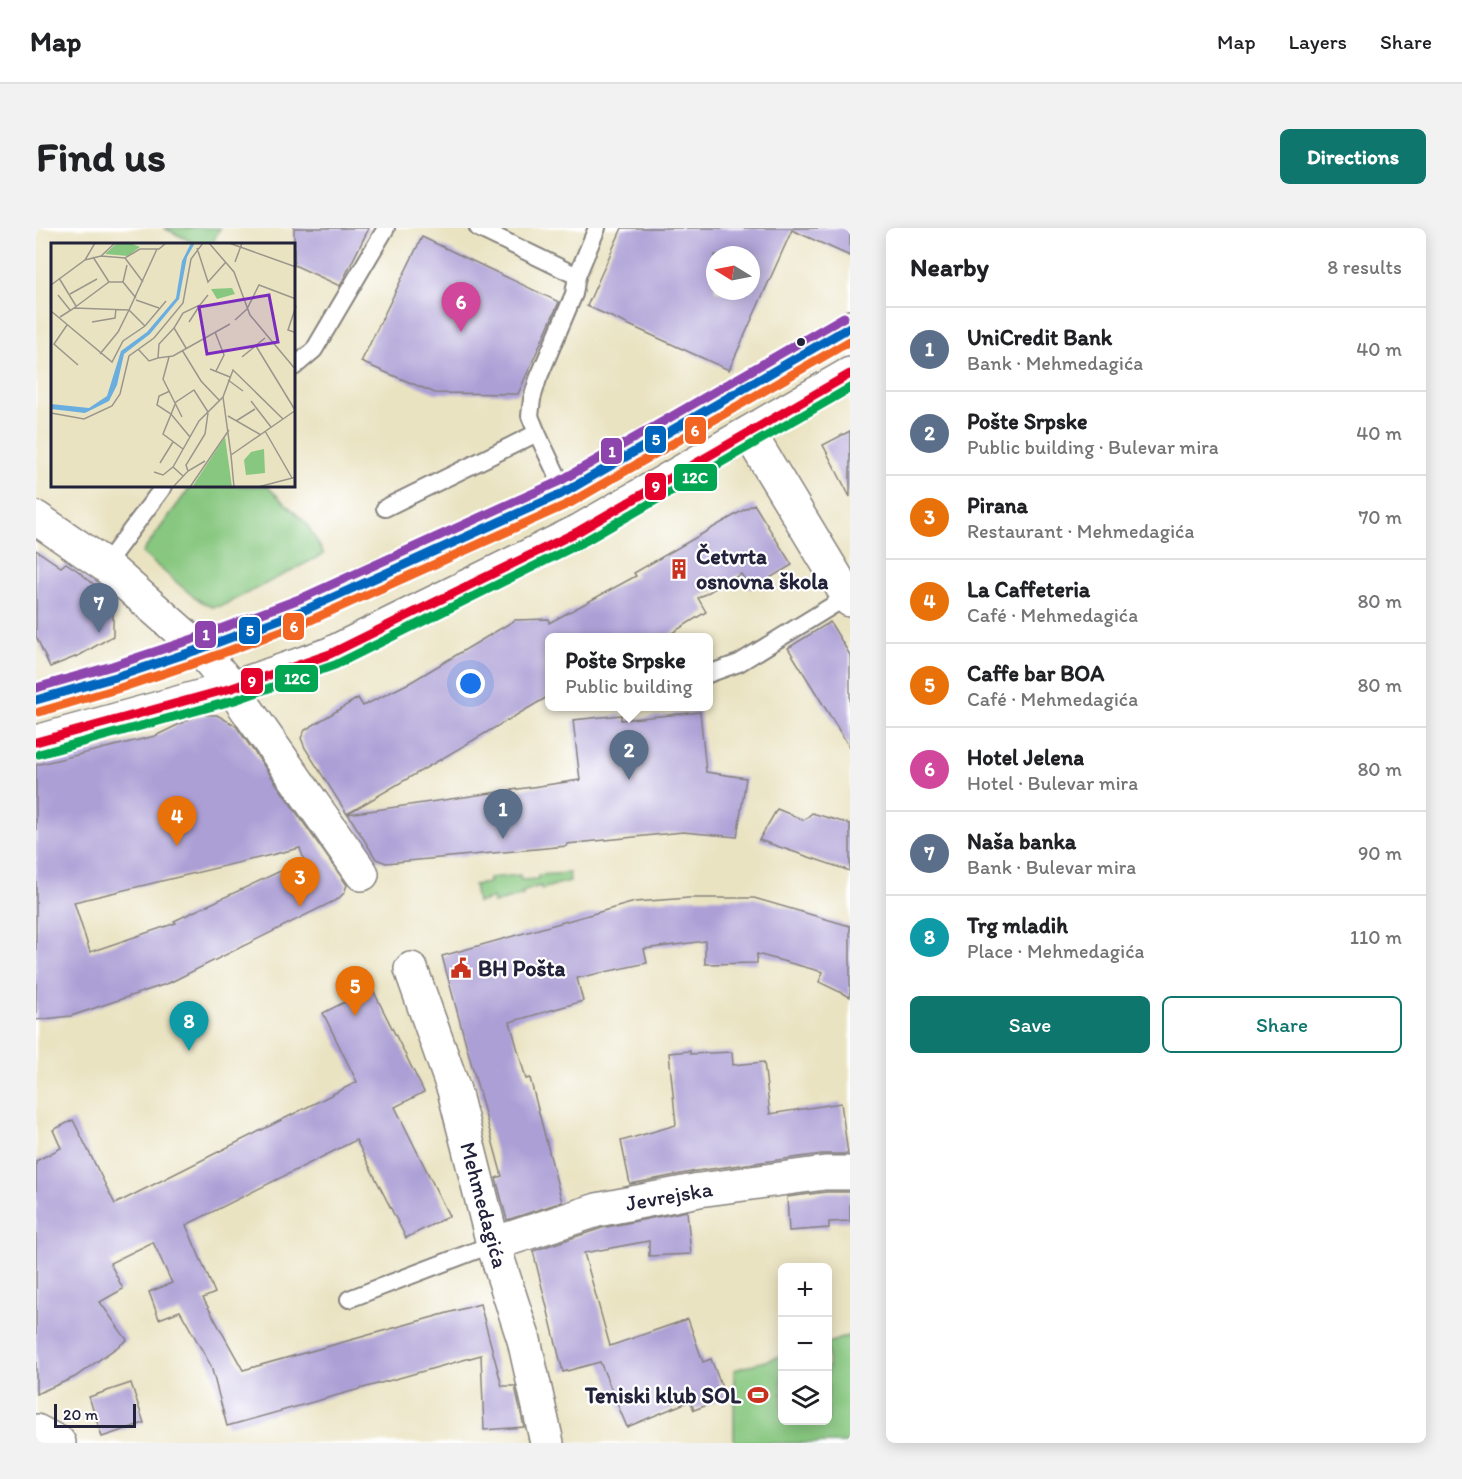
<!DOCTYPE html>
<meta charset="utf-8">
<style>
:root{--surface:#fff;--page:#f2f2f2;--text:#202124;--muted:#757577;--line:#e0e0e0;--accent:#0f766e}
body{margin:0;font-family:Itim,sans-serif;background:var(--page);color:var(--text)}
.controls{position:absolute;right:18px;bottom:18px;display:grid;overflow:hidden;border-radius:9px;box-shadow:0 3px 15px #0003}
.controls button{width:54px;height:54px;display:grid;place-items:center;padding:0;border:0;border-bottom:2px solid var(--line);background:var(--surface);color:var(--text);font:30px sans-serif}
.compass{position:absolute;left:670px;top:18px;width:54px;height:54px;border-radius:50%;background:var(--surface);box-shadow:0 3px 15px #0003;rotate:280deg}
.scale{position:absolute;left:18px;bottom:15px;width:82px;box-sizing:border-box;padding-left:6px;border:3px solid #22223b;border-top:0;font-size:16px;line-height:21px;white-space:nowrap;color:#22223b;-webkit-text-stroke:4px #fff;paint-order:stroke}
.you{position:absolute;left:435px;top:456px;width:21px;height:21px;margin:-15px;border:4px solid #fff;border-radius:50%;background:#1a73e8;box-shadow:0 0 0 9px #1a73e833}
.badge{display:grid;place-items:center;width:39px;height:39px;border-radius:50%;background:var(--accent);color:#fff;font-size:20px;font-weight:700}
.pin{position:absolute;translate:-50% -50px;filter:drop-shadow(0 2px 3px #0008)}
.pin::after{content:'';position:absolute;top:32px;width:21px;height:18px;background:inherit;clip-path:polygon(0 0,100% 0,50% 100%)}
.popup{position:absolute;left:509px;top:405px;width:168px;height:78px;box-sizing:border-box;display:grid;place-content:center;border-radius:9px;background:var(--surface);filter:drop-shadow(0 2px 4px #0005);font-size:20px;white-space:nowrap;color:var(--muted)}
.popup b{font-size:22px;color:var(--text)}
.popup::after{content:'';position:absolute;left:50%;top:100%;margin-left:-12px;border:12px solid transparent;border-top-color:var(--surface)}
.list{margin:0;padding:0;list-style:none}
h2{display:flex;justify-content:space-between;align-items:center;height:78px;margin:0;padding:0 24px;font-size:26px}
h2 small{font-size:20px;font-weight:400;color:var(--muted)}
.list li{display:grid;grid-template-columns:39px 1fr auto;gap:18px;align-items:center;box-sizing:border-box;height:84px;padding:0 24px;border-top:2px solid var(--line)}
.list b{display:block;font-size:22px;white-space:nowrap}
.list p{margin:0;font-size:20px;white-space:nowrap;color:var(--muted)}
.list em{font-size:20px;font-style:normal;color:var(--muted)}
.actions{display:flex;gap:12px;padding:18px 24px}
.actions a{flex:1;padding:14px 0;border:2px solid var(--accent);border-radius:9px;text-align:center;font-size:21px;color:var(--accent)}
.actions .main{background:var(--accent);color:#fff}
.icon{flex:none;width:33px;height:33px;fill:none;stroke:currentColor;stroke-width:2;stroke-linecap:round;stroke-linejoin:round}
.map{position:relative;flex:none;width:814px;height:1215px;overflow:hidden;border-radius:9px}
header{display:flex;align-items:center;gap:36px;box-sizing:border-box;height:84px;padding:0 30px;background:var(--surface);border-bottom:2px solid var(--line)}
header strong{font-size:28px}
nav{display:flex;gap:33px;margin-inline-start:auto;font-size:21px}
.intro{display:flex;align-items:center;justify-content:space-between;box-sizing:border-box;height:144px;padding:0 36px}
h1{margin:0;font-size:42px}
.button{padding:15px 27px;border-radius:9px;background:var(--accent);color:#fff;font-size:21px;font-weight:700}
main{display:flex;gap:36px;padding:0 36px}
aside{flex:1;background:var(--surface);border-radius:9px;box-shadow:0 3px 15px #0003}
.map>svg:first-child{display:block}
</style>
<header>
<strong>Map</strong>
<nav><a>Map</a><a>Layers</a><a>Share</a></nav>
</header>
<div class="intro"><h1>Find us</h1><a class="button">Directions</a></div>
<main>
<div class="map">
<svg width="814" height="1215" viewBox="0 0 814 1215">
<rect width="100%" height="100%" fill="#fff"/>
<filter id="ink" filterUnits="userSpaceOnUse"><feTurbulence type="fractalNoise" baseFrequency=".0167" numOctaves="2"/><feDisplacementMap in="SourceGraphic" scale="12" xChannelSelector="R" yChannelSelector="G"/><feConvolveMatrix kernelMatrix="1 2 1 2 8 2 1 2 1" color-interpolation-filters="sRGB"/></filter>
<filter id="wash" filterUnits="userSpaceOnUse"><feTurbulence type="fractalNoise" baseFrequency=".008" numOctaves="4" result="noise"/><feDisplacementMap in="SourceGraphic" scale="24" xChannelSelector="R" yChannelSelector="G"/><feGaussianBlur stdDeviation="1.35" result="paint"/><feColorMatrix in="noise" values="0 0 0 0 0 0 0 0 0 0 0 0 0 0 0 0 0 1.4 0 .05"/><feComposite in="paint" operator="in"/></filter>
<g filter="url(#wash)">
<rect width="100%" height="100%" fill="#eae3c2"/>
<g fill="#87c77f" stroke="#54745d" stroke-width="1.5">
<polygon points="128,0 184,0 176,16 160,16"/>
<polygon points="155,258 231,258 271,296 288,326 186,378 176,379 159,370 106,325"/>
<polygon points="533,645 534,653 505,661 504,658 486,664 487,667 458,675 457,670 441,675 438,657 453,655 453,650 484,647 485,652 502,651 502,647"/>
<polygon points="814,1107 814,1215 698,1215 698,1142 746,1128 746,1192 792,1192 792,1115"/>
</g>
<g id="blocks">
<g fill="#ac9fd5" fill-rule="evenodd">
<polygon points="258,0 333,0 304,58 258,37"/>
<path d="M586,0H814V28L756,2L693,142L551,78ZM679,27H715V63H679Z"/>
<polygon points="386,9 523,74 482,166 399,165 325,134"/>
<polygon points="814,203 814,269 787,217"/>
<polygon points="718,276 756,337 715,361 705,346 662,370 670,384 628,410 513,410 513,468 311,586 269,520 265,510 269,502 322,470 327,478 375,454 479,392 513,391 513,395 600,348 598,345"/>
<polygon points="0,322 25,339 30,335 42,343 62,360 77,382 77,408 44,427 14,439 0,408"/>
<polygon points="794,394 814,427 814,520 752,420"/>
<polygon points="664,484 670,544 710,550 701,609 647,604 531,616 531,618 350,635 340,631 312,586 544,552 537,492 585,487 585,492"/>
<path d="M167,487H181L200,498L311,657L308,665L302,671L133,755L35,788L0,792V537L119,508L152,492ZM264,620L268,632L138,693L140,695L54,724L38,674Z"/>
<polygon points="741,581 768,592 776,585 814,596 814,643 723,612"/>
<polygon points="653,670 718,670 814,698 814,769 783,754 787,744 721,726 721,735 669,736 669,713 608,721 611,735 541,750 547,773 474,794 490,851 494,850 526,974 471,992 460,950 466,948 406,728 599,674"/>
<polygon points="336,760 388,864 359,879 413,988 370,1010 320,912 150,997 179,1065 167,1070 207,1142 444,1076 466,1158 479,1158 488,1199 448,1202 445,1127 191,1198 175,1138 144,1083 123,1091 113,1064 136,1055 117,1014 74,1035 87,1061 64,1074 91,1112 39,1149 0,1166 0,933 25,920 17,902 37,892 79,976 321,854 287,785"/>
<polygon points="654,823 654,826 696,824 697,837 728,834 734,886 805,875 812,926 786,926 660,943 594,956 585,913 640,897 633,825"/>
<polygon points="790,964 814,964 814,993 793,994 793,1000 753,1003 751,969"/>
<polygon points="651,983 655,1026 613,1028 613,1013 548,1025 574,1118 652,1091 667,1134 675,1131 690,1170 658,1182 654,1173 591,1199 564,1134 527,1144 497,1023 566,1000"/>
<polygon points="95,1155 108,1195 66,1209 53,1169"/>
</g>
</g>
</g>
<g filter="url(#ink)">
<use href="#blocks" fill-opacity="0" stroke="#86827e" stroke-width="1.5"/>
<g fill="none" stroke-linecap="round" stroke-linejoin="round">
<g stroke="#86827e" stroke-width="20">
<g id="lane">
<polyline points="442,0 541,48 561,0"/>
<polyline points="258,139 278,122 350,0"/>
<polyline points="501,205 494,188 496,171 502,151 538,66 541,48"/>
<polyline points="349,280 501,205 529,264"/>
<polyline points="69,337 128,258"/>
<polyline points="672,446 703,435 812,368"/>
<polyline points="313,1071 457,1016"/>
</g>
</g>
<g stroke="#86827e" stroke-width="36">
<g id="street">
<polyline points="713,205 814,372"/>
<polyline points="0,290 69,337 164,421 196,460 326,646"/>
<polyline points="375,741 418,862 457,1016 488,1112 511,1215"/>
<polyline points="457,1016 561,982 663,962 789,945 814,945"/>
<polyline points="0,1203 23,1215"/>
</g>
</g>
<g stroke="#86827e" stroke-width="36">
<g id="secondary">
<polyline points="0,472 80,449 164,421 271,381 529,264 814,99"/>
<polyline points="0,514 196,460 294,426 543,303 814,146"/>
</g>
</g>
<use href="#lane" stroke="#fff" stroke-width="16"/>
<use href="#street" stroke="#fff" stroke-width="33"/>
<use href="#secondary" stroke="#fff" stroke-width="33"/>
<g stroke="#fff" stroke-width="14">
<polyline id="bus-1" points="0,472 80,449 164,421 271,381 529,264 814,99"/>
</g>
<g stroke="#fff" stroke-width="14">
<polyline id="bus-2" points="3,484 84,460 168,432 275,392 534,275 814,113"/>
</g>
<g stroke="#fff" stroke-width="14">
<polyline id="bus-3" points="0,460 76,438 160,410 266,370 524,253 808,89"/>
</g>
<g stroke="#fff" stroke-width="14">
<polyline id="bus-4" points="0,514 196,460 294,426 543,303 814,146"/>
</g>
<g stroke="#fff" stroke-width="14">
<polyline id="bus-5" points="3,526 199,472 299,437 549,313 814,160"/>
</g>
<use href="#bus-1" stroke="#0065bd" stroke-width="9"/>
<use href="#bus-2" stroke="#f26522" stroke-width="9"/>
<use href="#bus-3" stroke="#8e44ad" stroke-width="9"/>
<use href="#bus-4" stroke="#e4002b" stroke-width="9"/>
<use href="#bus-5" stroke="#00a651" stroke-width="9"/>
</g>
</g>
<defs>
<g id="building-bare" transform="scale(1.62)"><path d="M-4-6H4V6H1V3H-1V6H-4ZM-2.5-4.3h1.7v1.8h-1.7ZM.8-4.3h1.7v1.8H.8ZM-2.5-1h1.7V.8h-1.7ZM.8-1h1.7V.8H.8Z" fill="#c8321e" stroke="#fff" stroke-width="2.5" paint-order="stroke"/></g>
<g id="civic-bare" transform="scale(1.62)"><path d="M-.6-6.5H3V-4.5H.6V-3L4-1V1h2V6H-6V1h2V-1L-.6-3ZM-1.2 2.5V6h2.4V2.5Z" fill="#c8321e" stroke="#fff" stroke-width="2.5" paint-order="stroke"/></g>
<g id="stadium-bare" transform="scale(1.62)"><path d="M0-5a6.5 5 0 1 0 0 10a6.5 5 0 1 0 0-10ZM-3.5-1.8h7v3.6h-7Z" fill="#c8321e" stroke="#fff" stroke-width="2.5" paint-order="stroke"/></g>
</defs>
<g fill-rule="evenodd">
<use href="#building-bare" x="643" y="341"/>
<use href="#civic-bare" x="425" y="740"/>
<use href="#stadium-bare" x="722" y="1167"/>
</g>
<circle fill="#22223b" stroke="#fff" stroke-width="2" cx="765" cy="114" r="5"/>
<g text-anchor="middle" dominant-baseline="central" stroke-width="4.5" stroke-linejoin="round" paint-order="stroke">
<g font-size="22" font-weight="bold" fill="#22223b" stroke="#fff" text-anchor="start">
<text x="660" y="328">Četvrta<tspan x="660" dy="25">osnovna škola</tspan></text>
<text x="442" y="740">BH Pošta</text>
<text x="705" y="1167" text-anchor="end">Teniski klub SOL</text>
</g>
<g font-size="22" fill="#22223b" stroke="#fff">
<text transform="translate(633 968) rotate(-10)">Jevrejska</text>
<text transform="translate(448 977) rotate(75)">Mehmedagića</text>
</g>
</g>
<g transform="translate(15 15)">
<rect width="244" height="244" fill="#eae3c2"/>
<path d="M66,0H79L89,4L77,13L54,11ZM181,45L184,51L166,56L160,46ZM174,194L181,244H141ZM213,206L214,230L195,232L193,217L200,209Z" fill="#87c77f"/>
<path d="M140,0H144L136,14L128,56L99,91L73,111L66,142L58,158L34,170L0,166V161L38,165L56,153L70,108L96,89L125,55L131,18Z" fill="#6aaddf"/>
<path fill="none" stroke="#9a968c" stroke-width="1.5" d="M158,0L183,29L199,72L245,127M178,0L245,24M146,5L157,39L175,19M50,13L64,0M42,14L58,39M74,15L92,39M34,17L44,0M184,19L191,0M76,22L72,39L85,55M8,35L25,63M0,42L34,17L50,13L74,15L89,6H108L115,0M19,51L46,36M7,52L19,67M85,57L108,65M23,65L58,39H72M0,68L61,119L72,98L94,83L115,58M9,74L23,65L78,67L106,6M184,77L196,66L208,42L245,56M41,79L64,75L65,66M138,79L149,62M16,82L3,101L27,122M123,85L108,101L107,115L122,113L179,81M164,89L173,112L165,128M243,89L237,87L245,63M205,103L244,167M135,105L123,85L132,70L149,62L157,52M87,106L98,118L107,115M131,107L150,138L168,157M49,111L67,89L78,67L94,83M118,114L112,136L131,174M191,114L214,95M159,126L179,134M177,137L192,148M119,148L108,153L106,162L120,171L139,194M172,154L180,212M200,158L220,184M0,170L33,176L61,163L69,151L78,113L103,95L132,60L140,16L152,0M177,173L210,192M185,178L204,166M214,188L241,235M132,206L112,191L125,159L143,147L157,169M109,220L122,199M122,224L148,178L172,154L182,127L232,176M137,228L135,222L154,191L157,170M103,229L112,232L122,224L132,233M122,244L137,228L154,218M139,244L178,187M183,244L180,212L245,167M207,244L245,234"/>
<path fill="#7b2cbf" fill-opacity="0.15" stroke="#7b2cbf" stroke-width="3" d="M218,52L227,99L156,111L148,64Z"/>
<rect width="244" height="244" fill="none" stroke="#22223b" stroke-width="3"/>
</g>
<g stroke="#fff" stroke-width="2">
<rect x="648" y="188" width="23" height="29" rx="6" fill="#f26522"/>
<rect x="608" y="197" width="23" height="29" rx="6" fill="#0065bd"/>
<rect x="564" y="209" width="23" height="28" rx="6" fill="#8e44ad"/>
<rect x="637" y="235" width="45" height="29" rx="6" fill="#00a651"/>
<rect x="608" y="244" width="23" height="29" rx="6" fill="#e4002b"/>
<rect x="246" y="384" width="23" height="29" rx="6" fill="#f26522"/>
<rect x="202" y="388" width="23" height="29" rx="6" fill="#0065bd"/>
<rect x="158" y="392" width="23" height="29" rx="6" fill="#8e44ad"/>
<rect x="238" y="436" width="45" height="29" rx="6" fill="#00a651"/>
<rect x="204" y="439" width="24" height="28" rx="6" fill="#e4002b"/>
</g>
<g font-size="16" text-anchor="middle" font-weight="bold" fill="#fff">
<text x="659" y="208">6</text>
<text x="620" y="217">5</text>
<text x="576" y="229">1</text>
<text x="659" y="255">12C</text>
<text x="620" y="264">9</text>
<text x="258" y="404">6</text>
<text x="214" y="408">5</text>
<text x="170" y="412">1</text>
<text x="261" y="456">12C</text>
<text x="216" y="459">9</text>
</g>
</svg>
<div class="controls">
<button>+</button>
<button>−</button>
<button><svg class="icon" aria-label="layers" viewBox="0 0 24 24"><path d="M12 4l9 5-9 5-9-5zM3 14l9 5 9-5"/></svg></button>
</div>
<svg class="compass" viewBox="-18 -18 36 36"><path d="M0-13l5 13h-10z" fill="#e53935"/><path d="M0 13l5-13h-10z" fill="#757577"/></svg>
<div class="scale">20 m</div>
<div class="you"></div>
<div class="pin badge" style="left:467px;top:611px;background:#5c6f8a">1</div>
<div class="pin badge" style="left:593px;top:552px;background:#5c6f8a">2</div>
<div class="popup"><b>Pošte Srpske</b>Public building</div>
<div class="pin badge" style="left:264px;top:679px;background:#e8710a">3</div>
<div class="pin badge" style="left:141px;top:618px;background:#e8710a">4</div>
<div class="pin badge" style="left:319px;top:788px;background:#e8710a">5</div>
<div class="pin badge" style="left:425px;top:104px;background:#d1479c">6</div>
<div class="pin badge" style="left:63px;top:405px;background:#5c6f8a">7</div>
<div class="pin badge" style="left:153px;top:823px;background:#0f9aa8">8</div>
</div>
<aside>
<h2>Nearby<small>8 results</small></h2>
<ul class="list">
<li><span class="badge" style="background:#5c6f8a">1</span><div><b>UniCredit Bank</b><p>Bank · Mehmedagića</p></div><em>40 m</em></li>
<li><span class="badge" style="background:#5c6f8a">2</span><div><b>Pošte Srpske</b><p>Public building · Bulevar mira</p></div><em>40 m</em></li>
<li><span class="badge" style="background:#e8710a">3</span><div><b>Pirana</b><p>Restaurant · Mehmedagića</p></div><em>70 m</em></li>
<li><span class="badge" style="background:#e8710a">4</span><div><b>La Caffeteria</b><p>Café · Mehmedagića</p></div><em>80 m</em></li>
<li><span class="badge" style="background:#e8710a">5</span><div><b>Caffe bar BOA</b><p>Café · Mehmedagića</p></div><em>80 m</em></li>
<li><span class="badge" style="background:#d1479c">6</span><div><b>Hotel Jelena</b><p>Hotel · Bulevar mira</p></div><em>80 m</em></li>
<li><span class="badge" style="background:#5c6f8a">7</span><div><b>Naša banka</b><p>Bank · Bulevar mira</p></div><em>90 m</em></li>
<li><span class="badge" style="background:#0f9aa8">8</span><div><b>Trg mladih</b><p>Place · Mehmedagića</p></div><em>110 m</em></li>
</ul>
<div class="actions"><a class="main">Save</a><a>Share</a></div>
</aside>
</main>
